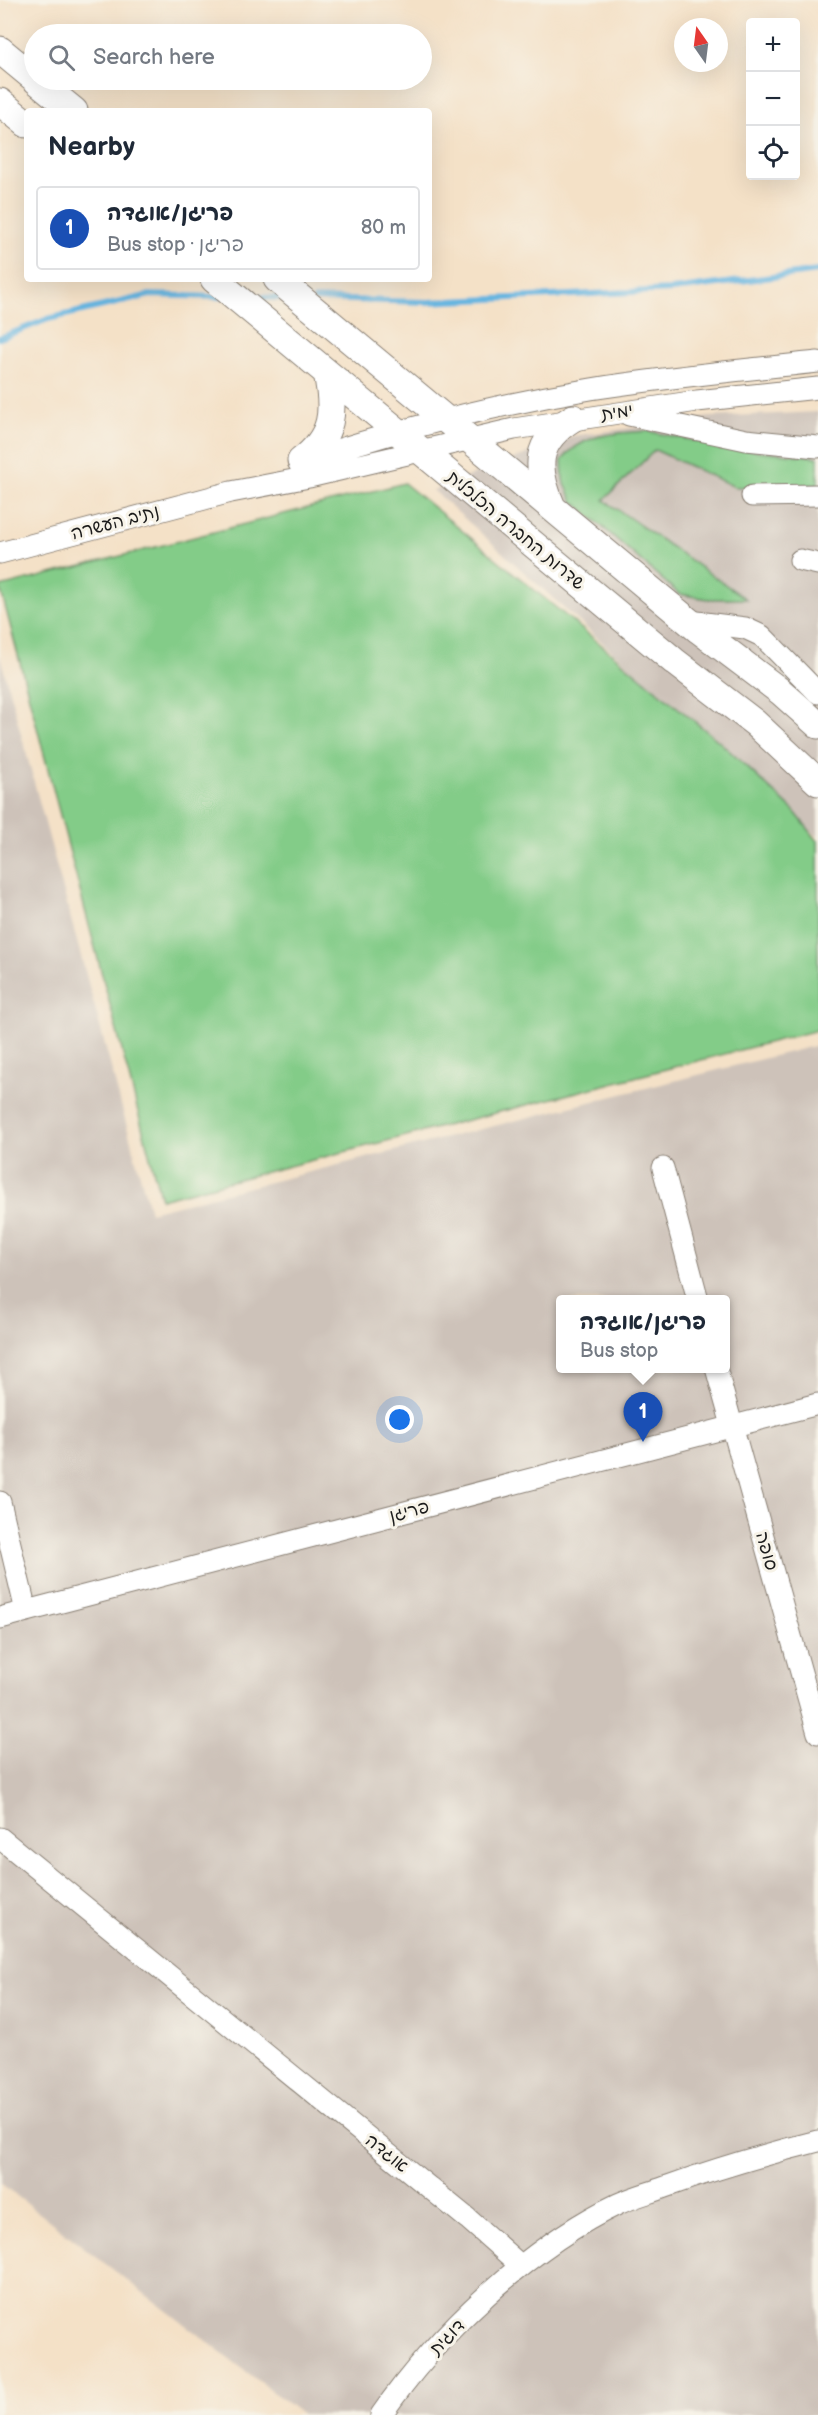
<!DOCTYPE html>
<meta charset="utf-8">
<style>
:root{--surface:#fff;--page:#f2f2f3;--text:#1f2937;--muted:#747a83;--line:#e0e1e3;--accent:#d1495b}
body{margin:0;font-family:"Balsamiq Sans","Playpen Sans Hebrew",sans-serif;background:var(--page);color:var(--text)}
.controls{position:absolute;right:18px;top:18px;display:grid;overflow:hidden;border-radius:6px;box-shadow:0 6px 24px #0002}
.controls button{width:54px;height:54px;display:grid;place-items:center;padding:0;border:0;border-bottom:2px solid var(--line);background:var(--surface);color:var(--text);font:30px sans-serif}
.compass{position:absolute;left:674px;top:18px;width:54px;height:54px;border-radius:50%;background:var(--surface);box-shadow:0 6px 24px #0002;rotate:346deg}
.you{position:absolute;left:400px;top:1420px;width:21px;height:21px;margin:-15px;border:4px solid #fff;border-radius:50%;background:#1a73e8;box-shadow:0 0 0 9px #1a73e833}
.badge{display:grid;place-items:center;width:39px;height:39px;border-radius:50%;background:var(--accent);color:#fff;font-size:20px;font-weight:700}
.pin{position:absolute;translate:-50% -50px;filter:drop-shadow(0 2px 3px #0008)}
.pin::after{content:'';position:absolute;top:32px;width:21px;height:18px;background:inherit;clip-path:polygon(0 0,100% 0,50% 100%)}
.popup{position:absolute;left:556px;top:1295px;width:174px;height:78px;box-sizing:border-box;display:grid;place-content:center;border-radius:6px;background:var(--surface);filter:drop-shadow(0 2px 4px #0005);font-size:20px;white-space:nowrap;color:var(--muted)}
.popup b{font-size:22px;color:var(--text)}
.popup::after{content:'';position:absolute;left:50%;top:100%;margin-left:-12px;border:12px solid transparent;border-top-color:var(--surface)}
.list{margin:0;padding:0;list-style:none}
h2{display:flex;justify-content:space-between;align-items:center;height:78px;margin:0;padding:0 24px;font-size:26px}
h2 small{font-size:20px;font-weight:400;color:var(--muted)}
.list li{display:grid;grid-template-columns:39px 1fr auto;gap:18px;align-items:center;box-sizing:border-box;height:84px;margin:0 12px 12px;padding:0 12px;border:2px solid var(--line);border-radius:6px}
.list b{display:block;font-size:22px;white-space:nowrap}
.list p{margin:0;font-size:20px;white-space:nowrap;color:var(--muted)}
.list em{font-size:20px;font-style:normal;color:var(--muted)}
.icon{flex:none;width:33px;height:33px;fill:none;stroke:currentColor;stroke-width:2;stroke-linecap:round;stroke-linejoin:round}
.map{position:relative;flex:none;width:818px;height:2415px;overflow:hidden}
.search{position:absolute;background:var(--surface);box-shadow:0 6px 24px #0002;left:24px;top:24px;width:408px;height:66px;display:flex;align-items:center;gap:15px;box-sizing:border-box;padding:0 21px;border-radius:33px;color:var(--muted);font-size:22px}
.panel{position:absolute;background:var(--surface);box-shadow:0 6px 24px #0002;left:24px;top:108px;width:408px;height:174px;border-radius:6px}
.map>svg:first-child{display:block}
</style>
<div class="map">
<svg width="818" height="2415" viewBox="0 0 818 2415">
<rect width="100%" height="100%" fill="#f7f3e8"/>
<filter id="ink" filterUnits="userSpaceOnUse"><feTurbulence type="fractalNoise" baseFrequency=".0167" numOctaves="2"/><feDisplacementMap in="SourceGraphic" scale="12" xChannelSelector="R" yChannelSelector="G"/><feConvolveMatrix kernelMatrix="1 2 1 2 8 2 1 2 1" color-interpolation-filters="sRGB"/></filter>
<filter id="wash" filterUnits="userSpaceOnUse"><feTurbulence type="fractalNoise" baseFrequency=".008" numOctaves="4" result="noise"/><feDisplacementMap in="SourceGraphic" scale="24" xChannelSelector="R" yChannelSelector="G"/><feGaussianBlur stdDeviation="1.35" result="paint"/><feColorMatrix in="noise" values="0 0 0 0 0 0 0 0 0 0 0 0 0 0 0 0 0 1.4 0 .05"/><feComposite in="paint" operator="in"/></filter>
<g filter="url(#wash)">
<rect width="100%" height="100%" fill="#f4e1c7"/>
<!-- industrial -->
<path fill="#cdc2b9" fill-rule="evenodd" d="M818,412V837L433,490L573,436L710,417Z
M0,656L150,1212L818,1045V2415H303L0,2183ZM560,1300H726V1368H560Z"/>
<!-- green -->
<path fill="#83cc88" stroke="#507452" stroke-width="1.5" d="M647,431L729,448L818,457V485L735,487L655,450L604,500L746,599H708L679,594L573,501L563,480L562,460C584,432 614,434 647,431Z
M404,483L721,743L794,811L818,841V1030L161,1199L0,587Z"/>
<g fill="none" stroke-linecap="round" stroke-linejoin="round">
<!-- stream -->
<path stroke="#66b5e0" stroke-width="6" d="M249,297L287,298
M315,299L428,302L672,290L818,271
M0,338L48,319L150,295L221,297"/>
</g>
</g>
<g filter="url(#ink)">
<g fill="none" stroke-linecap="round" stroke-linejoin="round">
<!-- minor casing -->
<g stroke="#887e72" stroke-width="23">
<path id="minor" d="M629,415L746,440L818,447
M303,461C397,430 493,405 591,389C666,377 742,370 818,362
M752,496L818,495
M0,553L231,492L309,477L514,429L697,401L818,388
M800,560L818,564
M689,621L745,628L762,636L818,693
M663,1168L698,1300
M716,1368L818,1733
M0,1502L26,1611
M0,1618L818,1404
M0,1838L468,2219L520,2265
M381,2415C437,2334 528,2247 618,2204C633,2197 649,2193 665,2187C715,2169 766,2154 818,2141"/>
</g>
<!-- major casing -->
<g stroke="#887e72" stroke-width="29">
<path id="major" d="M0,50L34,78
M36,80L74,111
M0,102L27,124
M214,279L674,661L755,723L818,782
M277,279L699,630L781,692L818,725
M301,461C334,436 335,411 327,373
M552,507C535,468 534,442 573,418"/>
</g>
<!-- minor -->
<use href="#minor" stroke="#fff" stroke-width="21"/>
<!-- major -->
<use href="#major" stroke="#fff" stroke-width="27"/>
</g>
</g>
<g text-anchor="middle" stroke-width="6" stroke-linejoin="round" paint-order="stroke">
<!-- street labels -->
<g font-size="18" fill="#1c1c1c" stroke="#f7f3e8">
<text transform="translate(617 412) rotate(-8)" y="6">ימית</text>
<text transform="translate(115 522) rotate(-15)" y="6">נתיב העשרה</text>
<text transform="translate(516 530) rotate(40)" y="6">שדרות החברה הכלכלית</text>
<text transform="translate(409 1511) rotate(-15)" y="6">פריגן</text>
<text transform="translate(767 1551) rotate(74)" y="6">סופה</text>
<text transform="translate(387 2153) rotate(39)" y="6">אוגדה</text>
<text transform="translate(447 2337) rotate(-46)" y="6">דוגית</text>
</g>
</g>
</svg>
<div class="controls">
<button>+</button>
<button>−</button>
<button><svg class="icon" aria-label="locate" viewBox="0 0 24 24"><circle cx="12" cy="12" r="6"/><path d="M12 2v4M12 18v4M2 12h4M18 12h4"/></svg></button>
</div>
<svg class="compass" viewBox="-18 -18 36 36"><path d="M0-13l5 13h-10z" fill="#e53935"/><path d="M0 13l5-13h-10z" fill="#747a83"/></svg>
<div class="you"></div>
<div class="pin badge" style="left:643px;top:1442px;background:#1a4fb4">1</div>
<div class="popup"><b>פריגן/אוגדה</b>Bus stop</div>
<div class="search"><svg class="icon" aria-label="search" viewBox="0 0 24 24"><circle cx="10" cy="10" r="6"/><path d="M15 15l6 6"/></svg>Search here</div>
<section class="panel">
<h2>Nearby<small></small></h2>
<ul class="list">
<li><span class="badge" style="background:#1a4fb4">1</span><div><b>פריגן/אוגדה</b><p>Bus stop · פריגן</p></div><em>80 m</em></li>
</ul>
</section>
</div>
